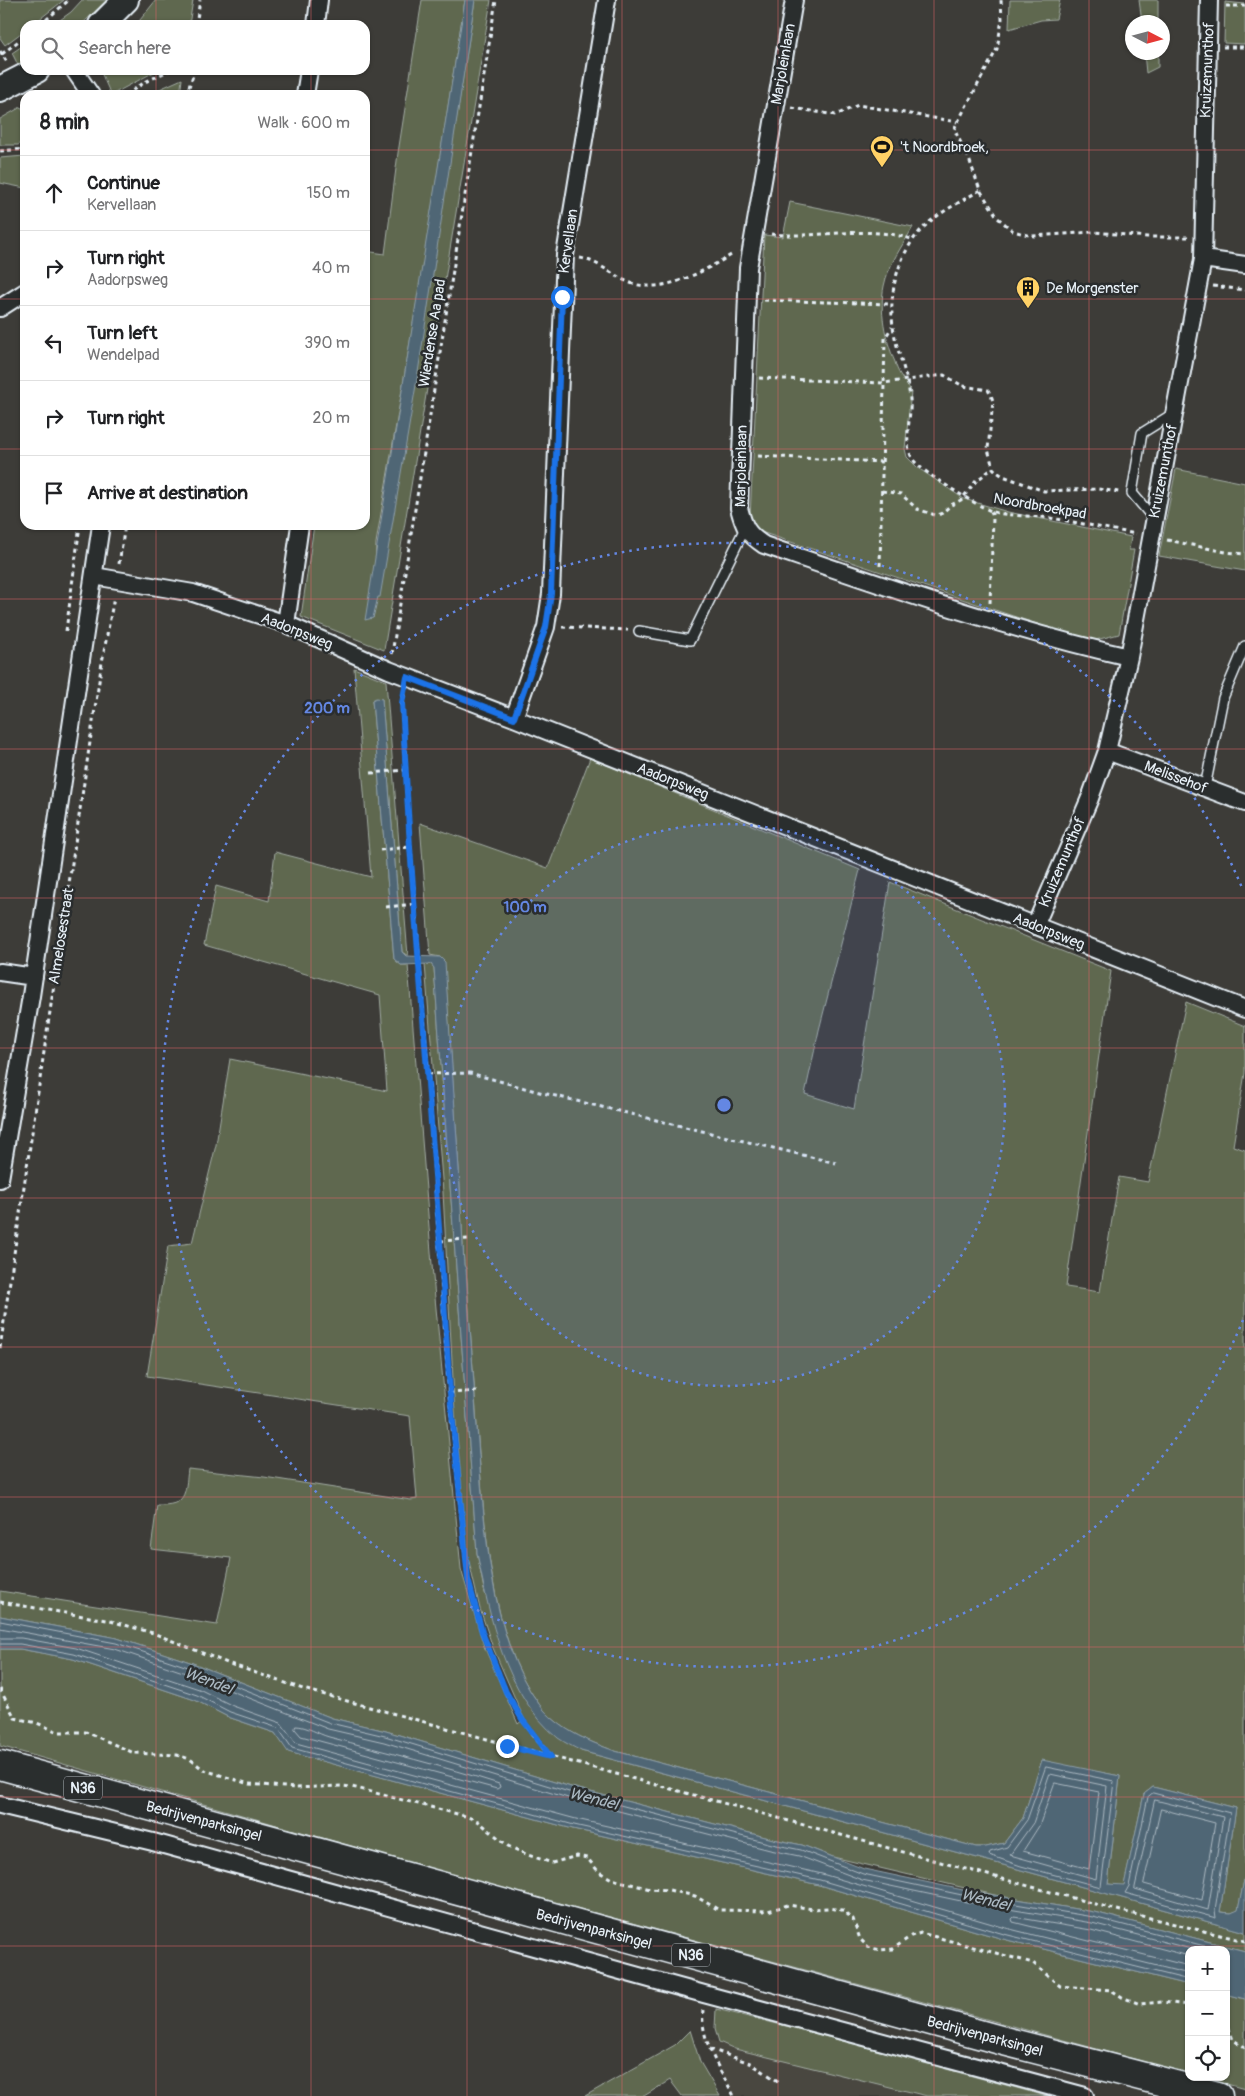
<!DOCTYPE html>
<meta charset="utf-8">
<style>
:root{--surface:#fff;--page:#f6f6f6;--text:#202124;--muted:#757577;--line:#e0e0e0}
body{margin:0;font-family:Pangolin,sans-serif;background:var(--page);color:var(--text)}
.controls{position:absolute;right:15px;bottom:15px;display:grid;overflow:hidden;border-radius:10px;box-shadow:0 1px 4px #0004}
.controls button{width:45px;height:45px;display:grid;place-items:center;padding:0;border:0;border-bottom:1px solid var(--line);background:var(--surface);color:var(--text);font:25px sans-serif}
.compass{position:absolute;left:1125px;top:15px;width:45px;height:45px;border-radius:50%;background:var(--surface);box-shadow:0 1px 4px #0004;rotate:96deg}
.stop{position:absolute;width:15px;height:15px;margin:-11px;border:4px solid #1a73e8;border-radius:50%;background:#fff}
.stop.end{background:#1a73e8;border-color:#fff;box-shadow:0 1px 5px #0008}
.list{margin:0;padding:0;list-style:none}
h2{display:flex;justify-content:space-between;align-items:center;height:65px;margin:0;padding:0 20px;font-size:21px}
h2 small{font-size:16px;font-weight:400;color:var(--muted)}
.list li{display:grid;grid-template-columns:32px 1fr auto;gap:15px;align-items:center;box-sizing:border-box;height:75px;padding:0 20px;border-top:1px solid var(--line)}
.list b{display:block;font-size:19px;white-space:nowrap}
.list p{margin:0;font-size:16px;white-space:nowrap;color:var(--muted)}
.list em{font-size:16px;font-style:normal;color:var(--muted)}
.icon{flex:none;width:28px;height:28px;fill:none;stroke:currentColor;stroke-width:2;stroke-linecap:round;stroke-linejoin:round}
.map{position:relative;flex:none;width:1245px;height:2096px;overflow:hidden}
.search{position:absolute;background:var(--surface);box-shadow:0 1px 4px #0004;left:20px;top:20px;width:350px;height:55px;display:flex;align-items:center;gap:12px;box-sizing:border-box;padding:0 18px;border-radius:15px;color:var(--muted);font-size:19px}
.panel{position:absolute;background:var(--surface);box-shadow:0 1px 4px #0004;left:20px;top:90px;width:350px;height:440px;border-radius:15px}
.map>svg:first-child{display:block}
</style>
<div class="map">
<svg width="1245" height="2096" viewBox="0 0 1245 2096">
<rect width="100%" height="100%" fill="#3d3c38"/>
<filter id="ink" filterUnits="userSpaceOnUse"><feTurbulence type="fractalNoise" baseFrequency=".02" numOctaves="2"/><feDisplacementMap in="SourceGraphic" scale="10" xChannelSelector="R" yChannelSelector="G"/><feConvolveMatrix kernelMatrix="1 2 1 2 8 2 1 2 1" color-interpolation-filters="sRGB"/></filter>
<g filter="url(#ink)">
<!-- built -->
<path fill="#4a463f" d="M701,2036L735,2049L927,2096H735Z"/>
<!-- green -->
<path fill="#5e684f" stroke="#a3aca4" d="M0,0H64L32,25H25V30L5,45L0,38Z
M82,0H107L81,25H53L71,12Z
M156,0H193L189,25H136Z
M422,0H465L420,283L376,543L373,618L433,268L475,0H491L384,650L301,617L314,525H365V251L385,254L398,153Z
M1010,0H1060L1056,19L1041,20L1009,29Z
M1139,0H1158V22H1142Z
M1225,2L1245,4V44L1224,43Z
M25,44V61L18,65L12,53Z
M1144,53H1158V67L1146,73Z
M100,70H154L156,71L111,95Z
M182,79L180,95H146Z
M21,107L25,113V141L18,145H0V119Z
M25,156V188L0,183V158Z
M790,202L913,227C903,245 888,265 884,286C879,310 885,339 895,362C896,366 898,372 901,376C904,382 909,385 911,392L905,449L907,457L918,468L964,499L1008,512L1131,537L1129,550H1134L1119,634L1092,641L1067,634L758,531L751,524L750,517L764,235L783,237Z
M1176,469L1245,483V571L1159,556Z
M354,668L386,681L408,956L402,952L382,699L372,700L394,959L401,965H408L433,1277L461,1569L484,1646L518,1724L524,1719L493,1648L480,1609L467,1553L454,1399L443,1192L425,964H431L434,968L477,1553L484,1590L514,1681L581,1751L985,1860L1245,1932V1951L1094,1912L999,1896L833,1857L802,1845L773,1839L571,1787L386,1731L332,1718L190,1662L117,1638L0,1616V1591L217,1625L231,1558L151,1549L157,1505C187,1506 185,1494 188,1469L264,1477L411,1500L417,1499L410,1416L147,1376L168,1246L192,1243L216,1145L230,1059L387,1091L380,995L204,945L216,886L269,901L275,852L371,877Z
M590,758L860,870L819,1030L805,1094L854,1109L890,882L1111,971L1066,1287L1100,1292L1119,1177L1148,1182L1186,1002L1245,1026V1073L1233,1146L1245,1150V1875L1238,1911L1231,1913L1220,1912L1236,1808L1153,1787L1144,1794L1124,1886L1108,1884L1120,1776L1042,1761L1023,1818L1004,1843L986,1847H976L615,1751C587,1741 558,1729 539,1704C490,1639 484,1519 478,1439C474,1382 470,1326 466,1269L464,1265L459,1169L446,984L440,957L430,955L420,823L548,868Z
M0,1649H20L73,1659L195,1700L228,1717L275,1733L289,1752L573,1829L819,1885L1003,1939L1189,1985V2074L403,1861L0,1746Z
M1226,1994L1245,1999V2089L1201,2077H1226Z
M716,2009L798,2029L1046,2096H927L735,2049L719,2042L715,2028Z
M690,2030L700,2062L720,2096H682L670,2080L644,2096H585L675,2045Z"/>
<!-- water -->
<path fill="#506674" stroke="#8d9ea9" d="M465,0H475L417,379L380,597H378L373,618L365,620Z
M376,698L382,699L402,952L406,956L440,957L445,962L459,1169L464,1265L466,1269C470,1327 474,1385 478,1442C484,1522 490,1639 539,1704C558,1729 587,1741 615,1751L976,1847H986L1004,1843L1023,1818L1042,1760L1120,1776L1108,1884L1124,1885L1144,1794L1153,1787L1236,1808L1220,1912L1231,1913L1238,1910L1245,1875V1932L985,1860L581,1751C574,1747 565,1743 558,1738C504,1693 490,1618 477,1553L434,968L431,964L401,965L394,959L372,700Z
M0,1616L117,1638L190,1662L332,1718L386,1731L571,1787L773,1839L802,1845L864,1869L963,1890L1094,1912L1245,1951V1999L1226,1994V1950H1189V1985L1003,1939L819,1885L573,1829L288,1752L275,1733L228,1717L195,1700L73,1659L20,1649H0Z"/>
<g fill="none" stroke-linecap="round" stroke-linejoin="round">
<!-- shore -->
<path stroke="#abb9c3" stroke-width="1" d="M0,1621L116,1643L188,1667L330,1723L385,1736L569,1792L772,1844L801,1850L863,1874L962,1895L1093,1917L1220,1950
M0,1628L115,1649L186,1673L328,1729L384,1742L568,1798L770,1850L799,1856L862,1880L961,1901L1092,1923L1195,1950
M0,1638H21L76,1648L199,1689L233,1706L281,1723L296,1743L576,1819L822,1874L1006,1928L1189,1974
M0,1644H20L74,1654L197,1695L230,1712L278,1728L292,1748L574,1825L820,1880L1004,1934L1189,1980
M296,1726C307,1726 318,1734 329,1737C386,1752 443,1766 499,1784L500,1787L497,1789L301,1736L295,1729Z
M1046,1767L1114,1781L1101,1887L1021,1866L989,1855L990,1852L1007,1847L1027,1820Z
M1050,1774L1107,1786L1096,1879L1010,1855L1033,1823Z
M1055,1783L1099,1792L1089,1869L1023,1851L1039,1826Z
M1153,1793L1230,1813L1215,1910L1216,1918L1125,1893L1129,1886L1148,1797Z
M1155,1800L1223,1817L1208,1910L1135,1889Z
M1161,1809L1215,1823L1202,1900L1144,1884Z
M1189,1956L1091,1930L1014,1917L1012,1919L1013,1922L1189,1966"/>
<!-- lane casing -->
<g stroke="#e8f1f8" stroke-width="12">
<path id="lane" d="M1154,519L1132,493L1142,433L1174,413
M639,631L690,640L745,528
M1205,787L1223,698L1245,646"/>
</g>
<!-- street casing -->
<g stroke="#e8f1f8" stroke-width="20">
<path id="street" d="M794,0L748,268L739,508C744,527 747,534 764,545C884,586 1005,629 1129,657
M316,25L319,0
M74,70L91,95
M305,95L309,70
M1203,259L1245,265
M0,308L25,292
M94,576L193,593L286,624L389,670L514,718L1245,1009
M286,624L300,525
M514,718L546,627L551,594L565,255L607,0
M1107,751L1245,803
M1035,926L1090,798L1107,751L1129,657L1203,259L1209,0
M0,972L34,977
M0,1179L31,996L101,525
M0,1805L153,1842L704,1994L1085,2096"/>
</g>
<!-- secondary casing -->
<g stroke="#e8f1f8" stroke-width="28">
<path id="secondary" d="M101,25L126,0
M0,89L37,70"/>
</g>
<!-- highway casing -->
<g stroke="#e8f1f8" stroke-width="31">
<path id="highway" d="M0,1765L1004,2041L1218,2096"/>
</g>
<!-- path -->
<path stroke="#e8f1f8" stroke-width="3" stroke-dasharray="4 4" stroke-linecap="butt" d="M1001,0L1002,19L997,49L954,129L969,159L980,190L998,218L1013,231L1032,236L1094,232L1147,237H1188
M1226,6H1245
M40,25L69,0
M196,25L200,0
M1223,47H1245
M0,51L8,64
M2,54L25,36
M126,95L145,82L170,70
M186,95L195,70
M792,108L836,115L858,105L957,122
M0,151L25,149
M980,190C961,202 939,212 923,228C899,252 888,292 893,326C896,351 908,374 910,399C912,418 901,446 915,462C924,473 976,505 991,511C1003,516 1035,516 1051,518C1079,523 1108,529 1136,534
M771,234C818,239 869,224 914,240
M580,258C598,261 612,275 628,282C663,296 703,271 733,254
M1213,286L1245,290
M764,300L891,304
M759,378L884,383L944,375L963,386L988,390L991,395L993,401L988,449L993,468L997,472L1003,476L1044,491L1098,489L1119,492
M758,456L882,462
M882,491L901,494L917,509L935,515L941,514L951,505L961,500L976,481L993,468
M1167,540L1226,552L1245,554
M119,564L125,525
M880,566L885,338L892,327
M990,603L993,518L991,511
M562,627L628,630
M66,631L80,525
M392,654L496,0
M404,694L402,703L410,847L428,1074L449,1393L468,1579L482,1632L506,1692L522,1719L550,1757
M371,773L405,770
M380,850L410,847
M386,907L415,904
M428,1074L470,1073L543,1093L836,1163
M440,1241L468,1239
M0,1348L101,668L114,597
M449,1393L478,1391
M0,1602L107,1620L153,1633L227,1663L303,1689L1117,1910L1245,1941
M0,1689L15,1718L37,1723L58,1732H86L134,1753L177,1755L190,1759L204,1770L249,1784L296,1788L341,1786L352,1787L465,1816L478,1821L508,1846L528,1855L552,1863L577,1856L587,1858L599,1872L612,1879L650,1889L669,1890L695,1896L719,1910L768,1911L788,1905L813,1909L828,1908L842,1910L853,1919L860,1939L868,1947L880,1950L893,1949L911,1936L921,1933L1033,1963L1060,1986L1111,1990L1122,1997L1140,2004L1162,2002L1189,2005
M703,2010C700,2041 720,2069 734,2096
M1226,2020L1233,2040L1245,2047
M710,2049L750,2063L781,2083"/>
<!-- lane -->
<use href="#lane" stroke="#2a2d2e" stroke-width="9"/>
<!-- street -->
<use href="#street" stroke="#2a2d2e" stroke-width="16"/>
<!-- secondary -->
<use href="#secondary" stroke="#2a2d2e" stroke-width="24"/>
<!-- highway -->
<use href="#highway" stroke="#2a2d2e" stroke-width="28"/>
</g>
</g>
<g fill="none" stroke-linecap="round" stroke-linejoin="round" filter="url(#ink)">
<!-- route -->
<path stroke="#1a73e8" stroke-width="6" d="M507,1746L551,1757L522,1719L506,1692L482,1632L468,1579L450,1393L440,1241L410,847L402,703L407,677L514,718L546,627L551,594L562,297"/>
</g>
<!-- grid -->
<path fill="none" stroke="#db6466" stroke-width="1" stroke-opacity="0.55" d="M156,0V25M311,0V25M467,0V2096M622,0V2096M778,0V2096M934,0V2096M1089,0V2096M156,70V95M311,70V95M0,150H25M365,150H1245M0,299H25M365,299H1245M0,449H25M365,449H1245M156,525V2096M311,525V2096M0,599H1245M0,749H1245M0,898H1245M0,1048H1245M0,1198H1245M0,1347H1245M0,1497H1245M0,1647H1245M0,1797H1245M0,1946H1245"/>
<!-- distance rings -->
<circle cx="724" cy="1105" r="281" fill="#6487e3" fill-opacity=".12"/>
<g fill="none" stroke="#6487e3" stroke-width="2.5" stroke-dasharray="2.5 5">
<circle cx="724" cy="1105" r="281"/>
<path d="M1243 1320A562 562 0 1 1 1243 890"/>
</g>
<!-- icons -->
<defs>
<g id="stadium-pin" transform="scale(1.25)"><path d="M0 17L-7.5 6A9.5 9.5 0 1 1 7.5 6Z" fill="#ffd166" stroke="#2a2d2e"/><path d="M0-5a6.5 5 0 1 0 0 10a6.5 5 0 1 0 0-10ZM-3.5-1.8h7v3.6h-7Z" fill="#111"/></g>
<g id="building-pin" transform="scale(1.25)"><path d="M0 17L-7.5 6A9.5 9.5 0 1 1 7.5 6Z" fill="#ffd166" stroke="#2a2d2e"/><path d="M-4-6H4V6H1V3H-1V6H-4ZM-2.5-4.3h1.7v1.8h-1.7ZM.8-4.3h1.7v1.8H.8ZM-2.5-1h1.7V.8h-1.7ZM.8-1h1.7V.8H.8Z" fill="#111"/></g>
</defs>
<g fill-rule="evenodd">
<use href="#stadium-pin" x="882" y="147"/>
<use href="#building-pin" x="1028" y="288"/>
</g>
<g text-anchor="middle" stroke-width="5" stroke-linejoin="round" paint-order="stroke">
<!-- shield labels -->
<g fill="#2a2d2e" stroke="#afb6bb" stroke-width="1">
<rect x="64" y="1776.5" width="38" height="23" rx="4"/>
<rect x="672" y="1943.5" width="38" height="23" rx="4"/>
</g>
<g font-size="14" font-weight="bold" fill="#e8f1f8">
<text x="83" y="1793">N36</text>
<text x="691" y="1960">N36</text>
</g>
<!-- street labels -->
<g font-size="15" fill="#e8f1f8" stroke="#2a2d2e">
<text transform="translate(783 64) rotate(-80)" y="5">Marjoleinlaan</text>
<text transform="translate(1207 70) rotate(-88)" y="5">Kruizemunthof</text>
<text transform="translate(568 241) rotate(-82)" y="5">Kervellaan</text>
<text transform="translate(432 333) rotate(-81)" y="5">Wierdense Aa pad</text>
<text transform="translate(741 466) rotate(-89)" y="5">Marjoleinlaan</text>
<text transform="translate(1163 471) rotate(-79)" y="5">Kruizemunthof</text>
<text transform="translate(1040 506) rotate(10)" y="5">Noordbroekpad</text>
<text transform="translate(297 631) rotate(22)" y="5">Aadorpsweg</text>
<text transform="translate(1176 777) rotate(21)" y="5">Melissehof</text>
<text transform="translate(673 781) rotate(22)" y="5">Aadorpsweg</text>
<text transform="translate(1062 862) rotate(-67)" y="5">Kruizemunthof</text>
<text transform="translate(1049 931) rotate(22)" y="5">Aadorpsweg</text>
<text transform="translate(61 936) rotate(-81)" y="5">Almelosestraat</text>
<text transform="translate(204 1821) rotate(15)" y="5">Bedrijvenparksingel</text>
<text transform="translate(594 1929) rotate(15)" y="5">Bedrijvenparksingel</text>
<text transform="translate(985 2036) rotate(15)" y="5">Bedrijvenparksingel</text>
</g>
<!-- poi labels -->
<g font-size="15" fill="#e8f1f8" stroke="#2a2d2e" text-anchor="start">
<text x="900" y="152">'t Noordbroek,</text>
<text x="1046" y="293">De Morgenster</text>
</g>
<!-- water labels -->
<g font-size="16" font-style="italic" fill="#abb9c3" stroke="#2a2d2e">
<text transform="translate(209 1680) rotate(21)" y="6">Wendel</text>
<text transform="translate(594 1798) rotate(14)" y="6">Wendel</text>
<text transform="translate(986 1899) rotate(14)" y="6">Wendel</text>
</g>
</g>
<circle cx="724" cy="1105" r="8" fill="#6487e3" stroke="#2a2d2e" stroke-width="2.5"/>
<g font-size="15" text-anchor="middle" font-weight="bold" fill="#6487e3" stroke="#2a2d2e" stroke-width="5" stroke-linejoin="round" paint-order="stroke">
<text x="327" y="713">200 m</text>
<text x="525" y="912">100 m</text>
</g>
</svg>
<div class="controls">
<button>+</button>
<button>−</button>
<button><svg class="icon" aria-label="locate" viewBox="0 0 24 24"><circle cx="12" cy="12" r="6"/><path d="M12 2v4M12 18v4M2 12h4M18 12h4"/></svg></button>
</div>
<svg class="compass" viewBox="-18 -18 36 36"><path d="M0-13l5 13h-10z" fill="#e53935"/><path d="M0 13l5-13h-10z" fill="#757577"/></svg>
<div class="stop" style="left:562px;top:297px"></div>
<div class="stop end" style="left:507px;top:1746px"></div>
<div class="search"><svg class="icon" aria-label="search" viewBox="0 0 24 24"><circle cx="10" cy="10" r="6"/><path d="M15 15l6 6"/></svg>Search here</div>
<section class="panel">
<h2>8 min<small>Walk · 600 m</small></h2>
<ul class="list">
<li><svg class="icon" aria-label="ahead" viewBox="0 0 24 24"><path d="M12 20V5M6 11l6-6 6 6"/></svg><div><b>Continue</b><p>Kervellaan</p></div><em>150 m</em></li>
<li><svg class="icon" aria-label="right" viewBox="0 0 24 24"><path d="M7 20v-9h11M14 6l5 5-5 5"/></svg><div><b>Turn right</b><p>Aadorpsweg</p></div><em>40 m</em></li>
<li><svg class="icon" aria-label="left" viewBox="0 0 24 24"><path d="M17 20v-9H6M10 6l-5 5 5 5"/></svg><div><b>Turn left</b><p>Wendelpad</p></div><em>390 m</em></li>
<li><svg class="icon" aria-label="right" viewBox="0 0 24 24"><path d="M7 20v-9h11M14 6l5 5-5 5"/></svg><div><b>Turn right</b></div><em>20 m</em></li>
<li><svg class="icon" aria-label="arrive" viewBox="0 0 24 24"><path d="M6 21V4h12l-3 4 3 4H6"/></svg><div><b>Arrive at destination</b></div></li>
</ul>
</section>
</div>
